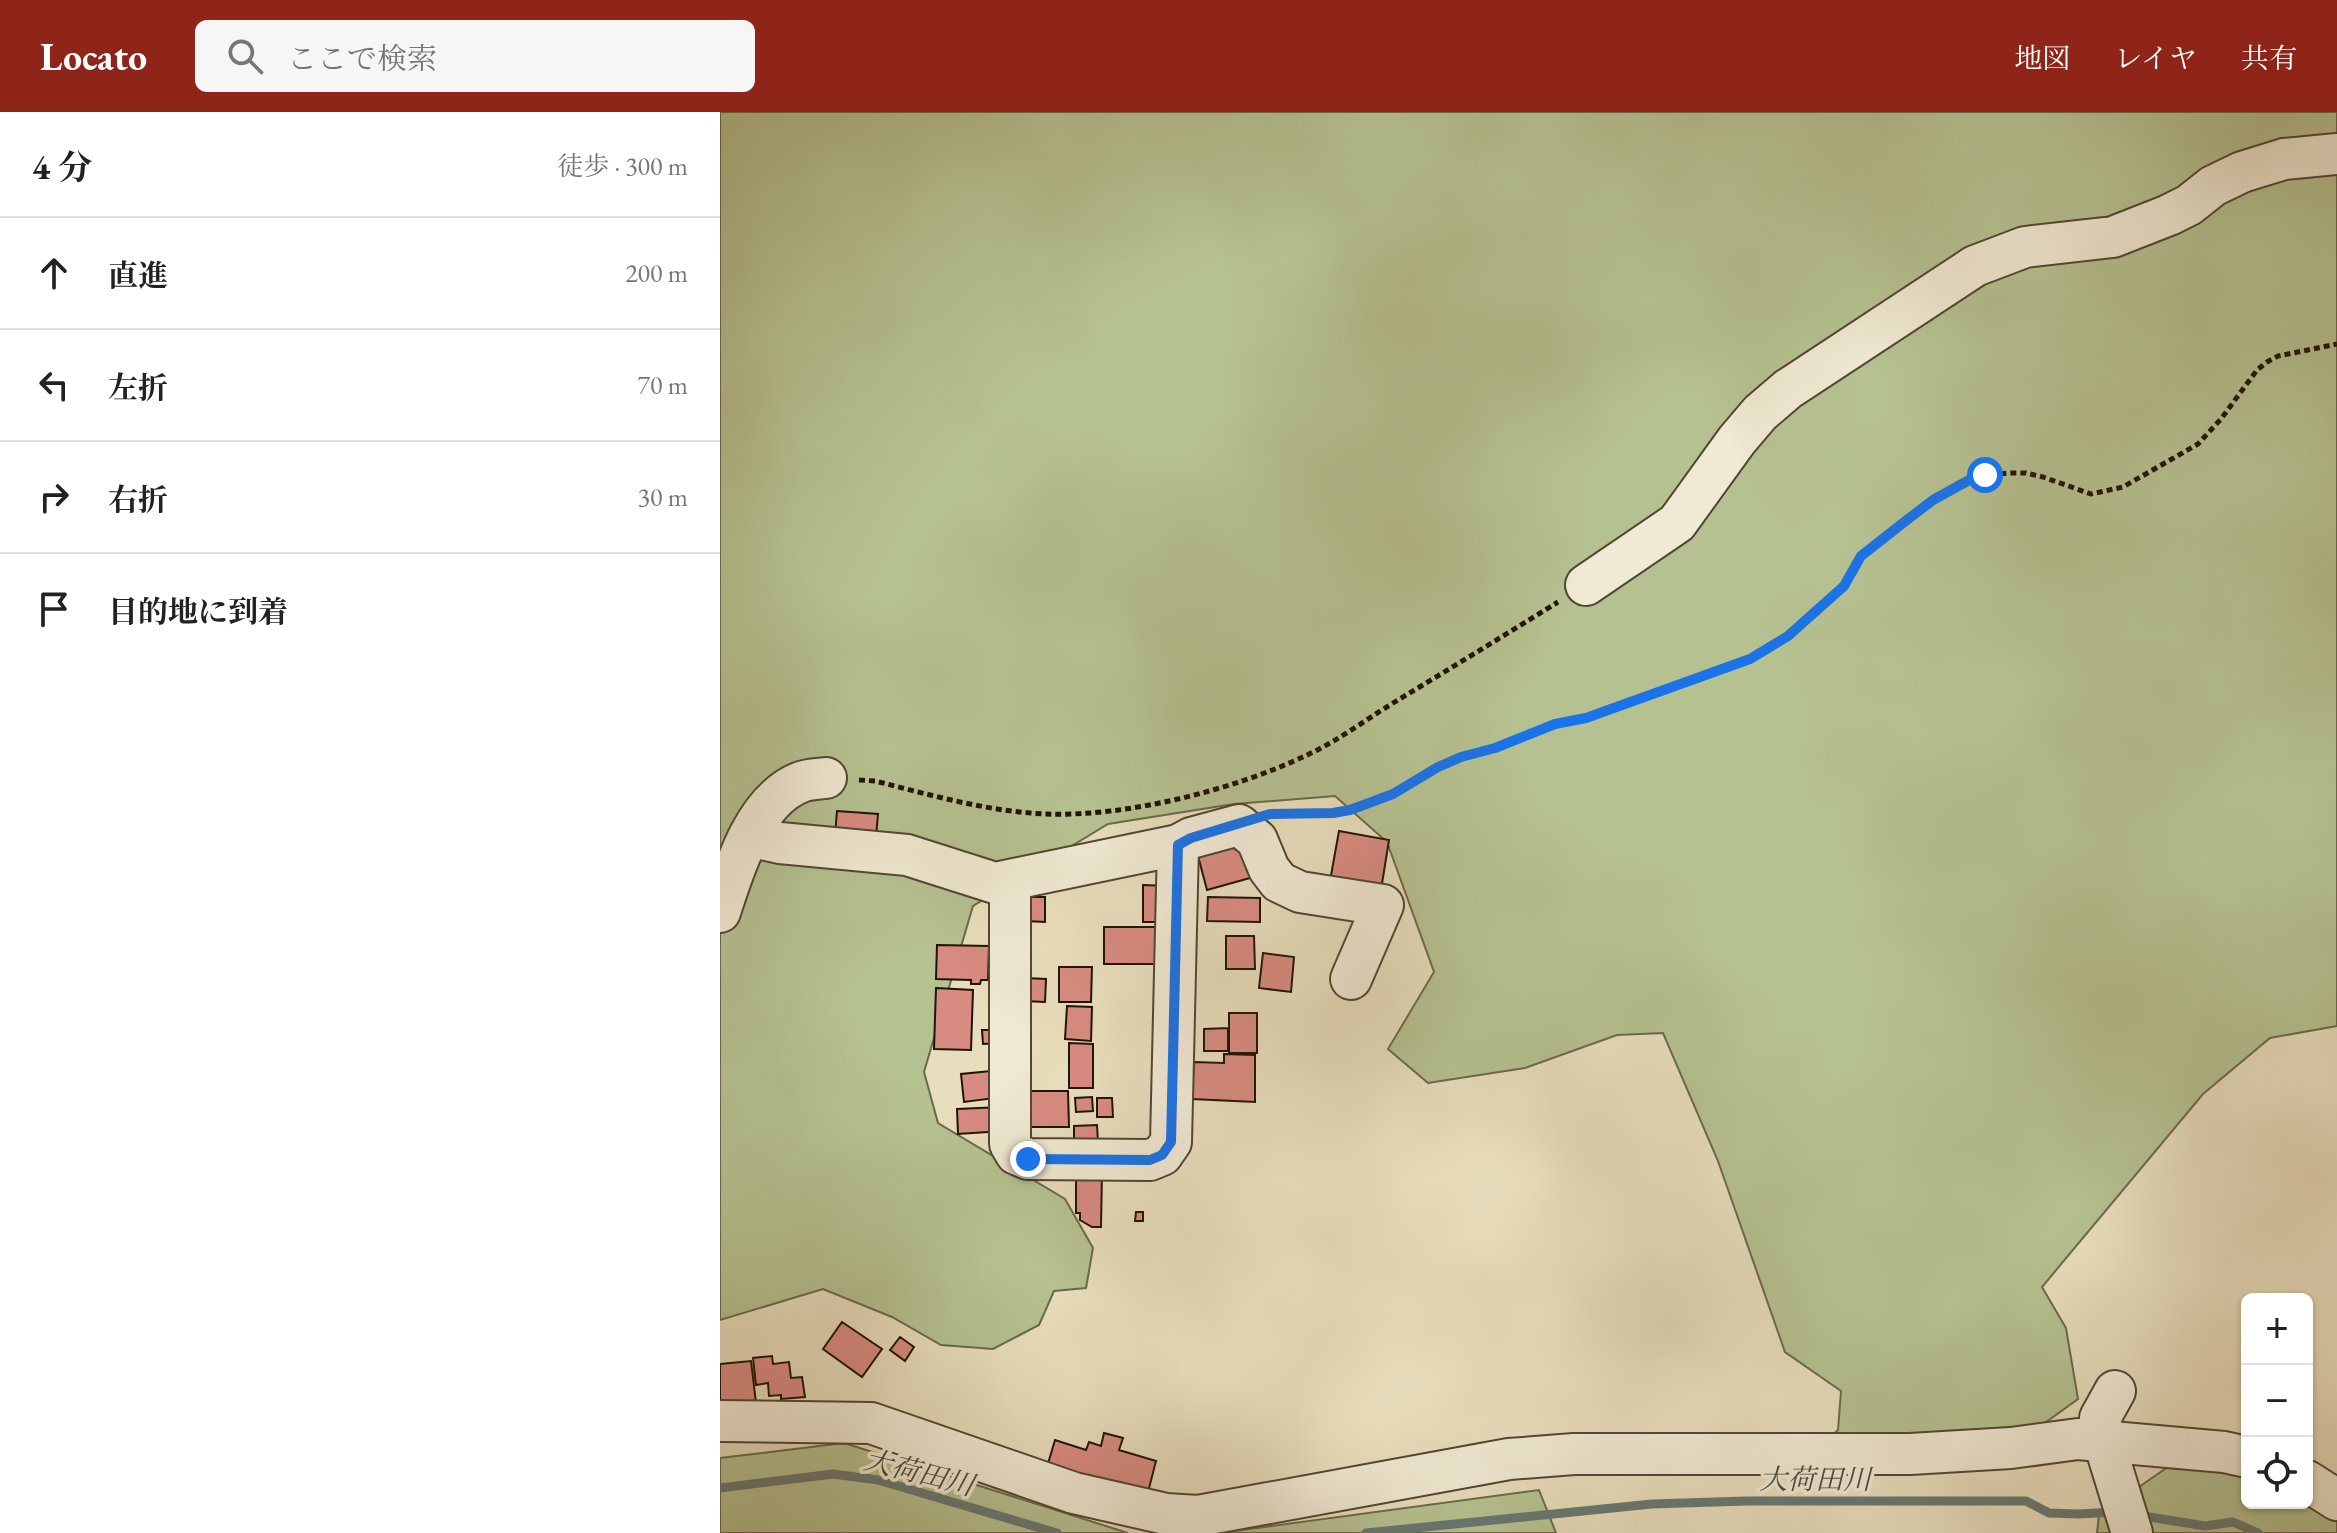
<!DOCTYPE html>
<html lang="ja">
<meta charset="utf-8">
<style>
:root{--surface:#fff;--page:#f6f6f6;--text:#222;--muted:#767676;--line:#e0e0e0;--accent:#8f2418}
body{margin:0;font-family:"EB Garamond","Noto Serif JP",serif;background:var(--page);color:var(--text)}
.controls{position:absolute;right:24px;bottom:24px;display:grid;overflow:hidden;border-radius:12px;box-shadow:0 2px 6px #0004}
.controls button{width:72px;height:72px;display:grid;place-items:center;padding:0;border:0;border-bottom:2px solid var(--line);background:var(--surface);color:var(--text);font:40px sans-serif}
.stop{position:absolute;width:24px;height:24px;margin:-18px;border:6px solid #1a73e8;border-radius:50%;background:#fff}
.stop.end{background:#1a73e8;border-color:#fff;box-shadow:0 2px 8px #0008}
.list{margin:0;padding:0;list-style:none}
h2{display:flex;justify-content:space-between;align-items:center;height:104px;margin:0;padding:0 32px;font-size:34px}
h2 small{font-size:26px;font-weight:400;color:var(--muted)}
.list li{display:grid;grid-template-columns:52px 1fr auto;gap:24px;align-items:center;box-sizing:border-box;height:112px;padding:0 32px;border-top:2px solid var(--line)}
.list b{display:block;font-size:30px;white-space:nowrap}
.list em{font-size:26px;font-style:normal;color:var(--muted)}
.icon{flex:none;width:44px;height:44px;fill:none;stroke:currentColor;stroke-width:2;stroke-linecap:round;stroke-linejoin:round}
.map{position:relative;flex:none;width:1617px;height:1421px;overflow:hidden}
header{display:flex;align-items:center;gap:48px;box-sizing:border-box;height:112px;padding:0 40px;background:var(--accent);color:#fff}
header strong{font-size:38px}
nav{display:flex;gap:44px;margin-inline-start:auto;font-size:28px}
.search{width:560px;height:72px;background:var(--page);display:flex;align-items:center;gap:20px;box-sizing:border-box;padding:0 28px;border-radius:12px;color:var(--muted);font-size:30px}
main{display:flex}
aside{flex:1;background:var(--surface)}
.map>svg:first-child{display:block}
</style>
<header>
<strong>Locato</strong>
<div class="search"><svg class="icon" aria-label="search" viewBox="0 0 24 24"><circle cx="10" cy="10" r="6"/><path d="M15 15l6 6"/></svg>ここで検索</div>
<nav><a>地図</a><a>レイヤ</a><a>共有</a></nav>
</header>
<main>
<aside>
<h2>4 分<small>徒歩 · 300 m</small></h2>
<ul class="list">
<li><svg class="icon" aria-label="ahead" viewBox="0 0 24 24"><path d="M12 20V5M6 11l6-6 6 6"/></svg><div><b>直進</b></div><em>200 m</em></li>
<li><svg class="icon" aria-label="left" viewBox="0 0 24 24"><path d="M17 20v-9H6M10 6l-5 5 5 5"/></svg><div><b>左折</b></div><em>70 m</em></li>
<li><svg class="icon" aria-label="right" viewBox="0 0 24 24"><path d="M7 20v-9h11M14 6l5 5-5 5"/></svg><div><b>右折</b></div><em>30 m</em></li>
<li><svg class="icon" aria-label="arrive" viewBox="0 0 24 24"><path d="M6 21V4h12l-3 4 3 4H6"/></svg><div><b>目的地に到着</b></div></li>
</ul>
</aside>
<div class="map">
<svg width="1617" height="1421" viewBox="0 0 1617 1421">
<rect width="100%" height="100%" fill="#e8ddbc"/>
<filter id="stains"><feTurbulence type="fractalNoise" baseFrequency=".0025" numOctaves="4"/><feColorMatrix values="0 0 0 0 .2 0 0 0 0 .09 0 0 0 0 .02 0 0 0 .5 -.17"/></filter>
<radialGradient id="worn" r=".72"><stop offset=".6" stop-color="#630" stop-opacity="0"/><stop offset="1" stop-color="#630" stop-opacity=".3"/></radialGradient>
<!-- green -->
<path fill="#b6c191" stroke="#6b6a4b" stroke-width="2" d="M0,0H1617V914L1550,926L1483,982L1322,1175L1346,1216L1358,1287L1278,1345L1073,1359L1118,1318L1121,1279L1065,1240L998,1049L943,921L897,923L805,956L708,971L668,937L714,860L667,730L615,684L514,692L388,712L253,794L204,960L218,1011L345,1087L373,1136L366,1176L334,1179L319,1213L273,1237L221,1233L172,1205L103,1177L0,1208Z
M124,1331L408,1421H0V1346Z
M1462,1345L1527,1358V1391H1587L1617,1396V1421H1377L1379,1403Z
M819,1378L836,1421H499Z"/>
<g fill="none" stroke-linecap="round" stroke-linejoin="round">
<!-- stream -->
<path stroke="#697872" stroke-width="9" d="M0,1376L113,1362L158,1368L337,1421
M1417,1403L1485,1414L1513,1410L1538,1421
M646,1421L932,1392L1026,1389H1306L1329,1401L1359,1402L1395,1400"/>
</g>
<!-- building -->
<path fill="#d88b81" stroke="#201405" stroke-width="2" d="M117,699L158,702L156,726L115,723Z
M619,719L669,728L661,778L610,769Z
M519,733L527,759L534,756L537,764L487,778L478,744Z
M423,773L448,774V810H423Z
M307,785H325V810L306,809Z
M488,785L540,786V810L487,809Z
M384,815H447L448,852H384Z
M506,824H534L535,857H506Z
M217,833L269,834L268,868H261L260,872H251V868L216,867Z
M543,841L574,845L571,880L539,876Z
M339,855H372L371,890H339Z
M305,866L326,867L325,890L304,889Z
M216,876L253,878L251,938L214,937Z
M347,894L372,895L371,929L345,927Z
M509,901H537V941H509Z
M508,916V939H484V917Z
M262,918H281V931L263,932Z
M349,931L373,932V976H349Z
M504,942L535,943V990L472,987L474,950L504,951Z
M281,958L283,985L244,990L241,962Z
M303,979H348L349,1015H304Z
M372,985L373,999L356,1000L355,986Z
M377,986H392L393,1005H377Z
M282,995L283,1019L238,1022L237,997Z
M377,1013L378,1030L354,1031V1014Z
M356,1058L382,1059L381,1115H372L360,1108V1101H356Z
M416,1100H423V1109H415Z
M122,1210L162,1237L142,1265L103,1237Z
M180,1225L194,1235L185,1249L170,1238Z
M52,1244L53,1252L69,1250L71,1266L82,1265L85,1285L61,1287V1283L49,1284L48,1271L36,1273L33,1246Z
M31,1249L36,1291L0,1294V1252Z
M384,1321L403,1326L399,1338L436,1349L427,1384L327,1355L335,1328L366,1338L369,1330L381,1334Z"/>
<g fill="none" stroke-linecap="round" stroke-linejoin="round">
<!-- minor casing -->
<g stroke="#524633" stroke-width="44">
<path id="minor" d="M866,473L957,411L1017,328L1040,301L1068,277L1255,154L1305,135L1393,125L1449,103L1469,93L1493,74L1522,60L1564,47L1617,42
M29,724L60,731L187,743L275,771L458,733L471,726L519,713L537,728L549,757L559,770L580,780L663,793L631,867
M290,769V1032L296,1042L308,1047L430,1048L442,1043L451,1030L458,733
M0,800C14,757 34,688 81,670C89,667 98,667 106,666
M1395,1279L1380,1306L1384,1330L1412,1421
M0,1309L151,1311L354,1381L446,1402L478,1404L789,1347L854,1342H1190L1291,1336L1358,1327L1504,1340L1527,1345
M1587,1369L1617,1388"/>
</g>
<!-- path -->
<path stroke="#201405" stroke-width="5" stroke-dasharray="6 4" stroke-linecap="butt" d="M139,668L155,669C211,683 269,700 327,702C406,705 513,678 585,644C616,630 644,609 673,591C728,558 783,524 838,490
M558,702L613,701L630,698L673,682L718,655L741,645L775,636L835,612L866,606L938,579L974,569L1030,547L1068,524L1124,474L1141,444L1152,435L1213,388L1239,373L1265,363L1288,361H1306L1323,365L1371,382L1403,375L1478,332L1501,307L1537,258L1547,250L1558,244L1617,232"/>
<!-- minor -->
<use href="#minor" stroke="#f0e9d3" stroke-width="40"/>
</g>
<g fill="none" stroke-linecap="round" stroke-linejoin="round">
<!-- route -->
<path stroke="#1a73e8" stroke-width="10" d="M308,1047L430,1048L442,1043L451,1030L458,733L471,726L550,702L613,701L630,698L673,682L718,655L741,645L775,636L835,612L866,606L1030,547L1068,524L1124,474L1141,444L1183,411L1213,388L1251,367L1265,363"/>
</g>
<g text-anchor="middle" stroke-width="7" stroke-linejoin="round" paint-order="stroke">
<!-- water labels -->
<g font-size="28" font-style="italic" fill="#4b4e44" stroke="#f0e9d3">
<text transform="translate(199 1360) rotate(14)" y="10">大荷田川</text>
<text x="1095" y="1377">大荷田川</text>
</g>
</g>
<rect width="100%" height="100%" filter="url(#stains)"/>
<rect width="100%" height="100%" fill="url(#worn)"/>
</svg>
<div class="controls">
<button>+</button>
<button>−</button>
<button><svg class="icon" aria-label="locate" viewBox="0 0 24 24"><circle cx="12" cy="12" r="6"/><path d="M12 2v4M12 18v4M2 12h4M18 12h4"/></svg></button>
</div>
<div class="stop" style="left:1265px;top:363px"></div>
<div class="stop end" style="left:308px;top:1047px"></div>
</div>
</main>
